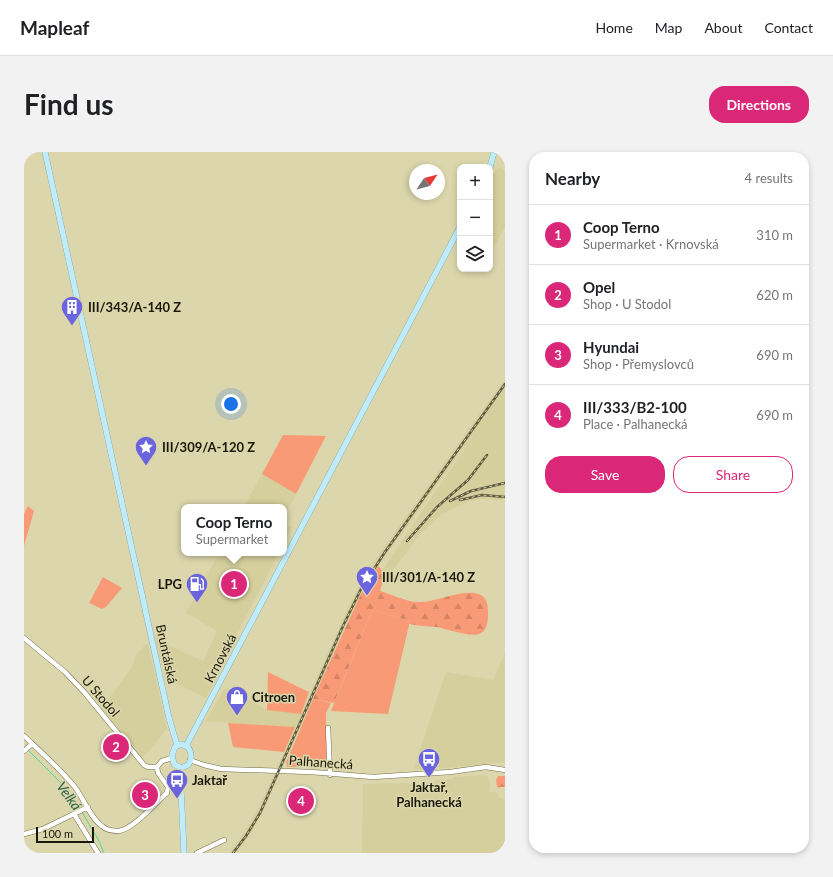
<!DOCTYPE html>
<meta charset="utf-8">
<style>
:root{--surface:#fff;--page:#f2f2f2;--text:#202124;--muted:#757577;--line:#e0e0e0;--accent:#db2777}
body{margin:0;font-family:Lato,sans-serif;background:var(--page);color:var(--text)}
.controls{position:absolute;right:12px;top:12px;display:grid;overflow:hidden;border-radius:8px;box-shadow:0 2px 6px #0003}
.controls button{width:36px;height:36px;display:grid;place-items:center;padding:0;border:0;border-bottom:1px solid var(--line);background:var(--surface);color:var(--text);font:20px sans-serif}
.compass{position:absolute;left:385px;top:12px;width:36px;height:36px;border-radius:50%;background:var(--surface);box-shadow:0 2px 6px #0003;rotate:55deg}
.scale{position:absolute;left:12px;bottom:10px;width:58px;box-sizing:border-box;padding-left:4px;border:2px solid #1a1808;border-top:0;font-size:11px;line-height:14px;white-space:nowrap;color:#1a1808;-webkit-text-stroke:3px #dcd6ac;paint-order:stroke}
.you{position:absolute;left:207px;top:252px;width:14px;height:14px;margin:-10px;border:3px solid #fff;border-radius:50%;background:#1a73e8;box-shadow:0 0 0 6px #1a73e833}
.badge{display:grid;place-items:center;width:26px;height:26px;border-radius:50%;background:var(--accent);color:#fff;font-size:13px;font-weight:700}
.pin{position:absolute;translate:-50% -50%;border:2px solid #fff;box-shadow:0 1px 4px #0006}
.popup{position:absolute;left:157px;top:352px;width:106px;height:52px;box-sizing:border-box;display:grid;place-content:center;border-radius:8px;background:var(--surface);filter:drop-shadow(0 1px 3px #0005);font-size:13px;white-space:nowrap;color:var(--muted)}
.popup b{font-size:15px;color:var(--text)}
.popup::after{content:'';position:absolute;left:50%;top:100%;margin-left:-8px;border:8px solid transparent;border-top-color:var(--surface)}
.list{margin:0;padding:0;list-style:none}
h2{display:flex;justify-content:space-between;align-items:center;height:52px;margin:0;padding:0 16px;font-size:17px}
h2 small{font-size:13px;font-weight:400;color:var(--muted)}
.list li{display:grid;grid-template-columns:26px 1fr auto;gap:12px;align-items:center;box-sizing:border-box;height:60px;padding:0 16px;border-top:1px solid var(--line)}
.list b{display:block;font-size:15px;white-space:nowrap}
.list p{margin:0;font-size:13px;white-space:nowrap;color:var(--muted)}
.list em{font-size:13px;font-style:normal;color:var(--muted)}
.actions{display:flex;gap:8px;padding:12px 16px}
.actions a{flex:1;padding:9px 0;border:1px solid var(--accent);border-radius:16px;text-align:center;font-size:14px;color:var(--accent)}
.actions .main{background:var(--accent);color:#fff}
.icon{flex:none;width:22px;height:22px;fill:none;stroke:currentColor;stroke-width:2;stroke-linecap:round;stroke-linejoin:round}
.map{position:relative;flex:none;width:481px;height:701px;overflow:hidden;border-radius:16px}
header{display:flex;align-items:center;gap:24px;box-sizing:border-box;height:56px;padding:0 20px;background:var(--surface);border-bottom:1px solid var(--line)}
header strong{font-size:19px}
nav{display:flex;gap:22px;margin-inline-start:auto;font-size:14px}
.intro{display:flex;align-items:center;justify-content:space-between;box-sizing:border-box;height:96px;padding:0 24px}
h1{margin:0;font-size:28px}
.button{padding:10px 18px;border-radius:16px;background:var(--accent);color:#fff;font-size:14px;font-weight:700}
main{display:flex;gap:24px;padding:0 24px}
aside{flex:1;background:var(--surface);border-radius:16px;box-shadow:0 2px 6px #0003}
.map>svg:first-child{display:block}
</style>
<header>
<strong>Mapleaf</strong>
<nav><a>Home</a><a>Map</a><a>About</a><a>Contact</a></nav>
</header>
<div class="intro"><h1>Find us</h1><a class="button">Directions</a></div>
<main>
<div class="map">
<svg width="481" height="701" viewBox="0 0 481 701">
<defs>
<pattern id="forest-firs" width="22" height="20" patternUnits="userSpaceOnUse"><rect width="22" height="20" fill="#f99a76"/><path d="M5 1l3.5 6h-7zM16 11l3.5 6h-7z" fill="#d58465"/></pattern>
</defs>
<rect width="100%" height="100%" fill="#dcd6ac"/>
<!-- built -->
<path fill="#d5cf9d" d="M474,15L481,19V75L471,93L466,91V29Z
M481,227V340L479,348L458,347L446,349L418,362L395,383L365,424L357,420L459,269L363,402L342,434L321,475L238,662L224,686L212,701H205L219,682L233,659L271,576L180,569L184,566L200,537L203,536L212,539L218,544L243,558L277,561L323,458L337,431L358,398Z
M238,322L272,342L260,364V355H220Z
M260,372L268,375L260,391Z
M195,401H255L195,516L197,518L182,546L142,527L130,485L144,493L179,509L193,479L162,461Z
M124,492L143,577L118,607L95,581L78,555L107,517L113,501L119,496L120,493Z
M481,501V610L411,617H390L391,612L422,520L469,528Z
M459,623L463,624L466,633L465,640H472L476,646L481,647V701H338L339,632L380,631L395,632L407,631L413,628L429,627L430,625Z"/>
<!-- green -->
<path fill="#f99a76" d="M259,283L302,284L272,342L238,322Z
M4,354L10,359L0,394V362Z
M79,425L98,436L82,455L78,457L65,451Z
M348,458L386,469L364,562L307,559Z
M244,520L285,540L277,562L243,558Z
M289,547L307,551L302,561V615H263V612L262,611Z
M204,571L271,575L260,600L209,595Z"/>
<!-- forest -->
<path fill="url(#forest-firs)" d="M354,414L358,418L357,420L361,422L356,439C366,442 383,450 394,450C413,451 439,435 457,443C464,447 464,455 464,462C464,469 463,480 455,482C447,485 422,477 413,475C404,474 394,474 385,472L386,469L348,458L310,551L289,547L336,444Z
M474,624H481V635H476L475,636L473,635L472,628Z"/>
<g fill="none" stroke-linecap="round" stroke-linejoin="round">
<!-- stream -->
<path stroke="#4ad89b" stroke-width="1" d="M3,597L38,632L56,656
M58,660L75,689L80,701"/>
<!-- minor casing -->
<g stroke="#726d46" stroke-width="5.5">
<path id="minor" d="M0,486L41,520L60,540L120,613L124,615H133
M304,576L306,623
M0,584C17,600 35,616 50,634C59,645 67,667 78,674C82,678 89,679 95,679C111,676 131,651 143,641L144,635L134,621L133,615L138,609L148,606
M0,599L8,592
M166,608L180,613L197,617L287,620L349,625L426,620L462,615L481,618
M50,662L74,701
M0,682L19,677L64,655
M173,701L200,688"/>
</g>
<!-- major casing -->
<g stroke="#6b99a3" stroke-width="6">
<path id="major" d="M21,0L145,566L153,593
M466,15L470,0
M157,592L164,595C168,601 168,608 164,613L157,616L150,612L148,603L151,595Z
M162,594L436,75
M156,616L160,701"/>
</g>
<!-- minor -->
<use href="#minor" stroke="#fff" stroke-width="4.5"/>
<!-- major -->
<use href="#major" stroke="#c0ecfa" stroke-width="5.5"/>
<!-- rail casing -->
<g stroke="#5c5840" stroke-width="2.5">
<path id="rail" d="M436,348L458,343L481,345
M426,349L447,339L481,331
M383,389L413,355L444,328L463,303
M209,701L222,684L236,661L319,474L337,437L361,400L481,232"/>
</g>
<!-- rail -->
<use href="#rail" stroke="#dcd6ac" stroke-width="1" stroke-dasharray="3" stroke-linecap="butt"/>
</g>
<!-- icons -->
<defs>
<g id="building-pin" transform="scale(1.15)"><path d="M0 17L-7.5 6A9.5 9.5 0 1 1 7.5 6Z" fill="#6a65de" stroke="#dcd6ac"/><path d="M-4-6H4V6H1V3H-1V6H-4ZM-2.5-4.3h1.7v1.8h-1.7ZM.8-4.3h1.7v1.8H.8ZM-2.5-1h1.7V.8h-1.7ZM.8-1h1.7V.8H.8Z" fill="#fff"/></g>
<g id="sight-pin" transform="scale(1.15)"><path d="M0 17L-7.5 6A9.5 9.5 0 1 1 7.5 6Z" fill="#6a65de" stroke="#dcd6ac"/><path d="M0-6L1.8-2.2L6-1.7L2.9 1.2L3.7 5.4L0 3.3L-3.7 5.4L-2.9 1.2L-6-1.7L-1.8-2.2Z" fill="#fff"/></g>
<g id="fuel-pin" transform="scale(1.15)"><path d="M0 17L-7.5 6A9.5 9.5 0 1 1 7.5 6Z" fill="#6a65de" stroke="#dcd6ac"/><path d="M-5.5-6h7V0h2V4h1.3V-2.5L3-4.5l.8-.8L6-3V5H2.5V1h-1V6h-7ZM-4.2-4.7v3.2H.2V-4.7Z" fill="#fff"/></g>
<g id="shop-pin" transform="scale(1.15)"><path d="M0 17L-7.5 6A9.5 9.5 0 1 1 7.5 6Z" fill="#6a65de" stroke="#dcd6ac"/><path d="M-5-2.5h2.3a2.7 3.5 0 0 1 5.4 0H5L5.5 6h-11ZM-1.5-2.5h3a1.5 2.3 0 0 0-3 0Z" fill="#fff"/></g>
<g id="bus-pin" transform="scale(1.15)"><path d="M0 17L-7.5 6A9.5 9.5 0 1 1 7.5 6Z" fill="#6a65de" stroke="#dcd6ac"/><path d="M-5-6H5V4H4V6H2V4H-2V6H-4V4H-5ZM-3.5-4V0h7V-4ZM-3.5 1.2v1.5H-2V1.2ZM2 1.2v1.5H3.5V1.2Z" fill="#fff"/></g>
</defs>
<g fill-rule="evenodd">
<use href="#building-pin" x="48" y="155"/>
<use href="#sight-pin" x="122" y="295"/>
<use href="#sight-pin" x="343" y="425"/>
<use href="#fuel-pin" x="173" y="432"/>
<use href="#shop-pin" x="213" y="545"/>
<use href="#bus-pin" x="405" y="607"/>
<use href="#bus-pin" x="153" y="628"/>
</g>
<g text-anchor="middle" stroke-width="3" stroke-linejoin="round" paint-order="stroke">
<!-- poi labels -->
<g font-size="13" font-weight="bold" fill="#1a1808" stroke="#dcd6ac" text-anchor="start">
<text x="64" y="160">III/343/A-140 Z</text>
<text x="138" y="300">III/309/A-120 Z</text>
<text x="358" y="430">III/301/A-140 Z</text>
<text x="158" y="437" text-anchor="end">LPG</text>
<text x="228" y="550">Citroen</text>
<text x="168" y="633">Jaktař</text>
<text x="405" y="640" text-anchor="middle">Jaktař,<tspan x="405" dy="15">Palhanecká</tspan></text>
</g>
<!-- street labels -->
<g font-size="13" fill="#1a1808" stroke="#dcd6ac">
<text transform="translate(143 502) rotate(78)" y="5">Bruntálská</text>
<text transform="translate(196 506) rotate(-62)" y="5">Krnovská</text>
<text transform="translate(77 544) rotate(49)" y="5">U Stodol</text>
<text transform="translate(297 610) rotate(4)" y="5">Palhanecká</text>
</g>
<!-- water labels -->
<g font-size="14" font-style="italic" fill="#275e44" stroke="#dcd6ac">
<text transform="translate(45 644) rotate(53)" y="5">Velká</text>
</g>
</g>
</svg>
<div class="controls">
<button>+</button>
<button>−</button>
<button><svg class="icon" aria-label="layers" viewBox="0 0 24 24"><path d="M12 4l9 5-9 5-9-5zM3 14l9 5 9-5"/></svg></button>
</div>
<svg class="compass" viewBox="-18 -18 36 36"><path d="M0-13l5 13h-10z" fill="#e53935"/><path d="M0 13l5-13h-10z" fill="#757577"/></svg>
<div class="scale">100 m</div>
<div class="you"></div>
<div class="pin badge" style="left:210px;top:432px">1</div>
<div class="popup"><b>Coop Terno</b>Supermarket</div>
<div class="pin badge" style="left:92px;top:595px">2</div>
<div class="pin badge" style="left:121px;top:643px">3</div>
<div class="pin badge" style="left:277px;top:649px">4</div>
</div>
<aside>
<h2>Nearby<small>4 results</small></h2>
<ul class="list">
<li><span class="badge">1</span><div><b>Coop Terno</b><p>Supermarket · Krnovská</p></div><em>310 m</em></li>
<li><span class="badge">2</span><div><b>Opel</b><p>Shop · U Stodol</p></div><em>620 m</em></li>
<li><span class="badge">3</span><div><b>Hyundai</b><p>Shop · Přemyslovců</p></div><em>690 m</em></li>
<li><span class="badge">4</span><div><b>III/333/B2-100</b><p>Place · Palhanecká</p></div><em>690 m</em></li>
</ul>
<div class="actions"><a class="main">Save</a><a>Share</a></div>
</aside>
</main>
